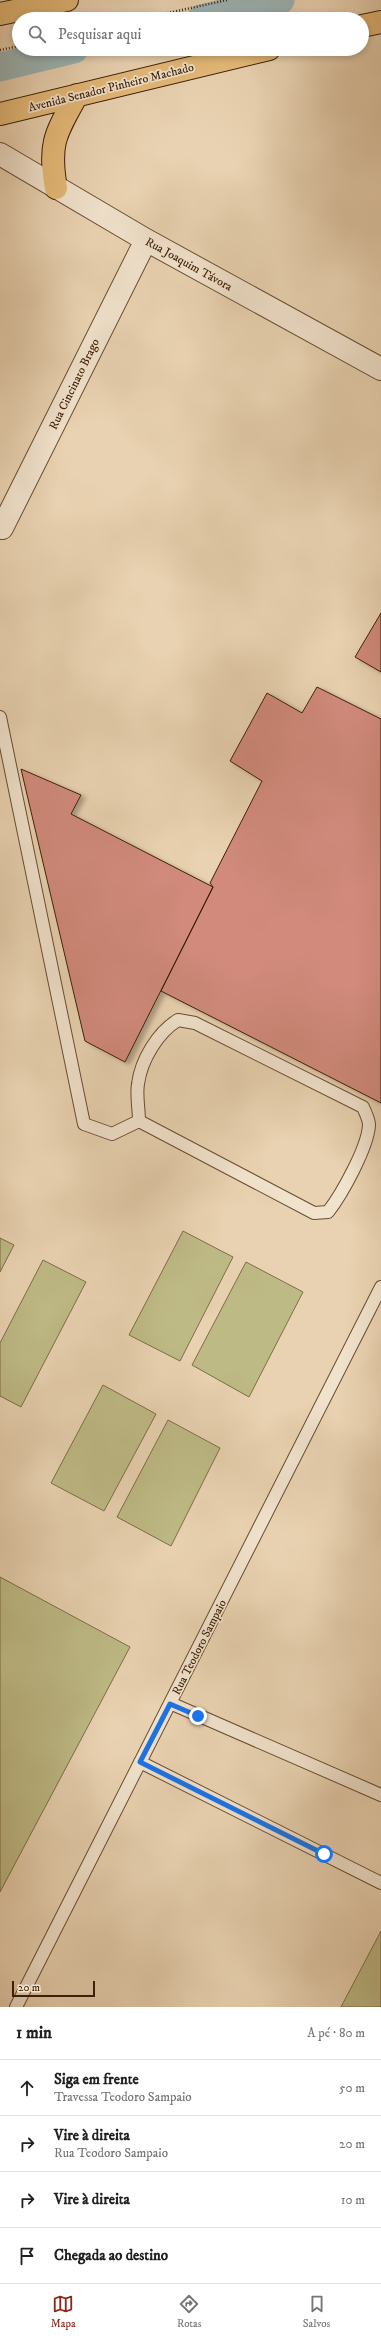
<!DOCTYPE html>
<html lang="pt">
<meta charset="utf-8">
<style>
:root{--surface:#fff;--page:#f6f6f6;--text:#202124;--muted:#757577;--line:#e0e0e0;--accent:#8f2418}
body{margin:0;font-family:"IM FELL DW Pica",serif;background:var(--page);color:var(--text)}
.scale{position:absolute;left:12px;bottom:10px;width:83px;box-sizing:border-box;padding-left:4px;border:2px solid #3d2006;border-top:0;font-size:11px;line-height:14px;white-space:nowrap;color:#3d2006;-webkit-text-stroke:3px #f1e2cc;paint-order:stroke}
.stop{position:absolute;width:12px;height:12px;margin:-9px;border:3px solid #1a73e8;border-radius:50%;background:#fff}
.stop.end{background:#1a73e8;border-color:#fff;box-shadow:0 1px 4px #0008}
.list{margin:0;padding:0;list-style:none}
h2{display:flex;justify-content:space-between;align-items:center;height:52px;margin:0;padding:0 16px;font-size:17px}
h2 small{font-size:13px;font-weight:400;color:var(--muted)}
.list li{display:grid;grid-template-columns:26px 1fr auto;gap:12px;align-items:center;box-sizing:border-box;height:56px;padding:0 16px;border-top:1px solid var(--line)}
.list b{display:block;font-size:15px;white-space:nowrap}
.list p{margin:0;font-size:13px;white-space:nowrap;color:var(--muted)}
.list em{font-size:13px;font-style:normal;color:var(--muted)}
.icon{flex:none;width:22px;height:22px;fill:none;stroke:currentColor;stroke-width:2;stroke-linecap:round;stroke-linejoin:round}
.map{position:relative;flex:none;width:381px;height:2007px;overflow:hidden}
.search{position:absolute;background:var(--surface);box-shadow:0 2px 6px #0003;left:12px;right:12px;top:12px;height:44px;display:flex;align-items:center;gap:10px;box-sizing:border-box;padding:0 14px;border-radius:22px;color:var(--muted);font-size:15px}
.sheet{height:276px;background:var(--surface)}
nav{display:flex;justify-content:space-around;align-items:center;box-sizing:border-box;height:56px;border-top:1px solid var(--line);background:var(--surface);font-size:11px;color:var(--muted)}
nav a{display:grid;justify-items:center;gap:2px}
nav .on{color:var(--accent)}
.map>svg:first-child{display:block}
</style>
<div class="map">
<svg width="381" height="2007" viewBox="0 0 381 2007">
<defs>
<filter id="shadow"><feDropShadow dx="4.5" dy="2.5" stdDeviation="2" flood-color="#0004"/></filter>
</defs>
<rect width="100%" height="100%" fill="#e9d2b1"/>
<filter id="stains"><feTurbulence type="fractalNoise" baseFrequency=".005" numOctaves="4"/><feColorMatrix values="0 0 0 0 .2 0 0 0 0 .09 0 0 0 0 .02 0 0 0 .5 -.17"/></filter>
<radialGradient id="worn" r=".72"><stop offset=".6" stop-color="#630" stop-opacity="0"/><stop offset="1" stop-color="#630" stop-opacity=".3"/></radialGradient>
<!-- green -->
<path fill="#beba86" stroke="#7e6d46" d="M183,1231L233,1257L180,1361L129,1335Z
M0,1238L14,1245L0,1272Z
M43,1260L86,1282L21,1407L0,1396V1343Z
M246,1262L303,1292L249,1397L192,1365Z
M103,1385L156,1414L104,1511L51,1483Z
M168,1420L220,1448L171,1546L117,1517Z
M0,1577L130,1647L0,1892Z
M381,1931V2007H341Z"/>
<g fill="none" stroke-linecap="round" stroke-linejoin="round">
<!-- canal -->
<path stroke="#9bb5b6" stroke-width="29" d="M201,19L280,0
M0,67L74,49"/>
</g>
<!-- building -->
<path fill="#d18a7c" stroke="#3d2006" filter="url(#shadow)" d="M381,613V672L355,657Z
M317,687L381,719V1103L161,991L213,887L210,883L262,781L230,761L267,693L302,713Z
M21,769L81,795L71,814L213,887L125,1062L85,1041Z"/>
<g fill="none" stroke-linecap="round" stroke-linejoin="round">
<!-- lane casing -->
<g stroke="#684c31" stroke-width="14">
<path id="lane" d="M0,717L84,1124L112,1134L139,1121
M178,1020L195,1023L363,1107C365,1112 369,1119 369,1125C368,1147 342,1194 328,1212L314,1213L139,1121C139,1109 136,1095 138,1084C141,1060 158,1032 178,1020Z
M170,1703L381,1795
M140,1762L381,1883
M16,2007L381,1287"/>
</g>
<!-- street casing -->
<g stroke="#684c31" stroke-width="24">
<path id="street" d="M0,154L146,240L381,369
M2,528L146,240"/>
</g>
<!-- primary casing -->
<g stroke="#3d2006" stroke-width="24">
<path id="primary" d="M0,14L67,0
M362,26L381,22
M0,114L269,49
M56,188C48,143 56,133 77,95"/>
</g>
<!-- path -->
<path stroke="#3d2006" stroke-width="2.5" stroke-dasharray="1 2" stroke-linecap="butt" d="M141,19L227,0
M330,19L339,17
M0,50L19,46"/>
<!-- lane -->
<use href="#lane" stroke="#f1e2cc" stroke-width="12"/>
<!-- street -->
<use href="#street" stroke="#f1e2cc" stroke-width="22"/>
<!-- primary -->
<use href="#primary" stroke="#e4b978" stroke-width="22"/>
</g>
<g fill="none" stroke-linecap="round" stroke-linejoin="round">
<!-- route -->
<path stroke="#1a73e8" stroke-width="5" d="M198,1716L170,1704L140,1762L324,1854"/>
</g>
<g text-anchor="middle" stroke-width="3.5" stroke-linejoin="round" paint-order="stroke">
<!-- street labels -->
<g font-size="12" fill="#3d2006" stroke="#f1e2cc">
<text transform="translate(111 87) rotate(-14)" y="4">Avenida Senador Pinheiro Machado</text>
<text transform="translate(189 264) rotate(29)" y="4">Rua Joaquim Távora</text>
<text transform="translate(74 384) rotate(-64)" y="4">Rua Cincinato Brago</text>
<text transform="translate(199 1647) rotate(-63)" y="4">Rua Teodoro Sampaio</text>
</g>
</g>
<rect width="100%" height="100%" filter="url(#stains)"/>
<rect width="100%" height="100%" fill="url(#worn)"/>
</svg>
<div class="scale">20 m</div>
<div class="stop" style="left:324px;top:1854px"></div>
<div class="stop end" style="left:198px;top:1716px"></div>
<div class="search"><svg class="icon" aria-label="search" viewBox="0 0 24 24"><circle cx="10" cy="10" r="6"/><path d="M15 15l6 6"/></svg>Pesquisar aqui</div>
</div>
<section class="sheet">
<h2>1 min<small>A pé · 80 m</small></h2>
<ul class="list">
<li><svg class="icon" aria-label="ahead" viewBox="0 0 24 24"><path d="M12 20V5M6 11l6-6 6 6"/></svg><div><b>Siga em frente</b><p>Travessa Teodoro Sampaio</p></div><em>50 m</em></li>
<li><svg class="icon" aria-label="right" viewBox="0 0 24 24"><path d="M7 20v-9h11M14 6l5 5-5 5"/></svg><div><b>Vire à direita</b><p>Rua Teodoro Sampaio</p></div><em>20 m</em></li>
<li><svg class="icon" aria-label="right" viewBox="0 0 24 24"><path d="M7 20v-9h11M14 6l5 5-5 5"/></svg><div><b>Vire à direita</b></div><em>10 m</em></li>
<li><svg class="icon" aria-label="arrive" viewBox="0 0 24 24"><path d="M6 21V4h12l-3 4 3 4H6"/></svg><div><b>Chegada ao destino</b></div></li>
</ul>
</section>
<nav>
<a class="on"><svg class="icon" aria-label="map" viewBox="0 0 24 24"><path d="M3 6l6-2 6 2 6-2v14l-6 2-6-2-6 2zM9 4v14M15 6v14"/></svg>Mapa</a>
<a><svg class="icon" aria-label="directions" viewBox="0 0 24 24"><path d="M12 3l9 9-9 9-9-9zM9 14v-3h6M13 9l2 2-2 2"/></svg>Rotas</a>
<a><svg class="icon" aria-label="saved" viewBox="0 0 24 24"><path d="M7 4h10v16l-5-4-5 4z"/></svg>Salvos</a>
</nav>
